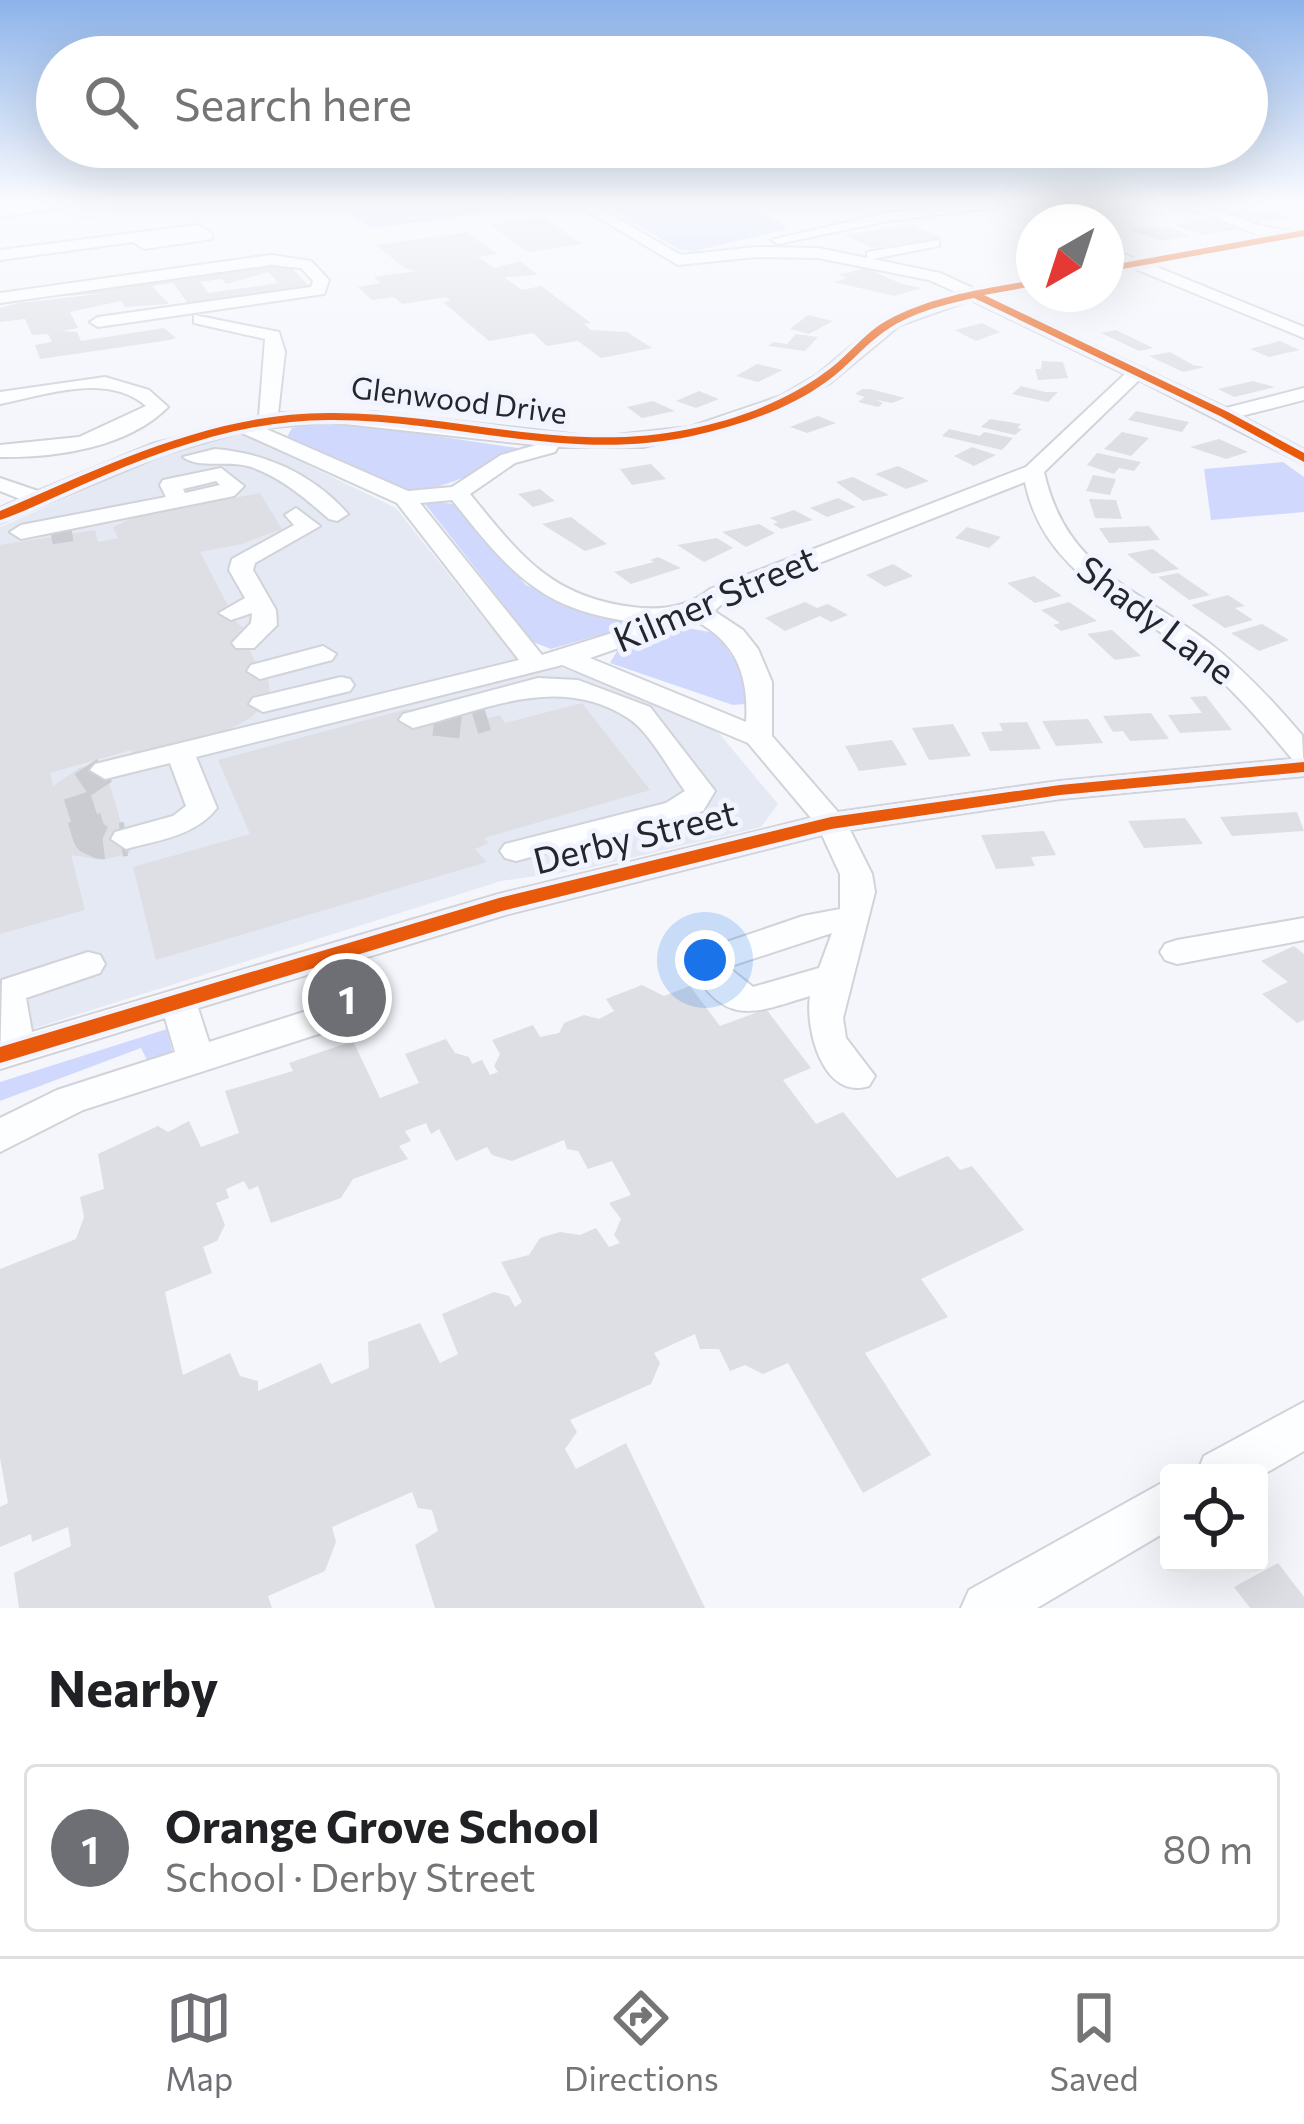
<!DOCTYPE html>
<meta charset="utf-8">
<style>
:root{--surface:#fff;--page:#f6f6f6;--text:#202124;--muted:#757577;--line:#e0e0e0;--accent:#6d6f75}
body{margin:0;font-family:Commissioner,sans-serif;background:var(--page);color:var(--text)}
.controls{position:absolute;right:36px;bottom:36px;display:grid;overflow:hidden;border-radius:12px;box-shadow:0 12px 48px #0002}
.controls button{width:108px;height:108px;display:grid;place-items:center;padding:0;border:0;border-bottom:3px solid var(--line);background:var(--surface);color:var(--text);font:60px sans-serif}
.compass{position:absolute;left:1016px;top:204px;width:108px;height:108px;border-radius:50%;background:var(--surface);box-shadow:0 12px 48px #0002;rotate:219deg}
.you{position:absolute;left:705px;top:960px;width:42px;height:42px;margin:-30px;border:9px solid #fff;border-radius:50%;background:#1a73e8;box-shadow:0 0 0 18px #1a73e833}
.badge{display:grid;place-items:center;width:78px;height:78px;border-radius:50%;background:var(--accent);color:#fff;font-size:39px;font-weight:700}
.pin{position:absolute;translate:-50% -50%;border:6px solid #fff;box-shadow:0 3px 12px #0006}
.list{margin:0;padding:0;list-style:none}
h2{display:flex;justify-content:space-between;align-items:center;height:156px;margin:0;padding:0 48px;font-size:51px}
h2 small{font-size:39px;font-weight:400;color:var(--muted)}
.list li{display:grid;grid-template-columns:78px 1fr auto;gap:36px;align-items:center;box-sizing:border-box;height:168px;margin:0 24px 24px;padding:0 24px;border:3px solid var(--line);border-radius:12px}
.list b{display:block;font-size:45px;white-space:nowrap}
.list p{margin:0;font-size:39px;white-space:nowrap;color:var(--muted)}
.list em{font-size:39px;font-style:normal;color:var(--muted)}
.icon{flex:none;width:66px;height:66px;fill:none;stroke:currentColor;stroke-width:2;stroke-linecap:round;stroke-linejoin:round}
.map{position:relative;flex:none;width:1304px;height:1608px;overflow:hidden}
.search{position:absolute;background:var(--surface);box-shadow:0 12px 48px #0002;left:36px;right:36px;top:36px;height:132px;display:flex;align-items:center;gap:30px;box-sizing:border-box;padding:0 42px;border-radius:66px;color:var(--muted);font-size:45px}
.sheet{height:348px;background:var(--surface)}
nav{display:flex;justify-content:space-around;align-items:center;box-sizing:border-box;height:168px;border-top:3px solid var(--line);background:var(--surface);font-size:33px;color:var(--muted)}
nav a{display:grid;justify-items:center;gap:6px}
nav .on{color:var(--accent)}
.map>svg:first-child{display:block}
</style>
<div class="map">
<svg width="1304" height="1608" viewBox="0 0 1304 1608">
<rect width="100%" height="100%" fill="#f4f6fc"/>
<!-- built -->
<path fill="#e5e9f3" d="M230,434L246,435L396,508L508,649L707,719L778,804L761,827L585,869L501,881L0,1039V527L192,443Z"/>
<!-- green -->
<path fill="#d0d9fd" d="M362,203H548L371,229L342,205Z
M747,203L786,226L784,230L694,251L680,250L601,204Z
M310,424L363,425L524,449C487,465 441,495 400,490L287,437L292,428Z
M1283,462L1304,477V512L1211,520L1204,469Z
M422,500L454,504L526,585L574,606L623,618V628L551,649L533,642Z
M687,628L716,633L748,680L745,704L733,705L610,663L617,651Z
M167,1029L173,1055L148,1062L141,1048L0,1101V1082Z"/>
<!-- building -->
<path fill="#dddfe5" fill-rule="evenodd" d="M1240,209L1253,214L1264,210L1290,217L1257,223L1225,212Z
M542,217L582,244L528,252L490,225Z
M1211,220L1236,229L1203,235L1174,225Z
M911,224L942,238L871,248L846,235Z
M1140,228H1171L1191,236L1162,241L1129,230Z
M467,232L498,254L478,257L494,268L520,261L538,275L504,277L522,290L541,286L591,323L584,324L591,330L627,332L652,348L601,358L578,341L547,346L533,333L489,341L443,302L451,301L446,297L402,304L394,297L372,300L358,287L381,283L374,277L416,271L404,268L376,245Z
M286,262L310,287L189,305L173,283L152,286L169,304L125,307L121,301L70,312L78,328L62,331L77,332L81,341L164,328L176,338L170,340L40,359L35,345L52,342L48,334L32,335L25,319L0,322V308L19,303L107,293L65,296L62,289ZM269,272L278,283L208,293L200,282L222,279L226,284Z
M866,268L902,284L922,288L894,296L834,282L847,278L838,275Z
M808,315L833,321L809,334L790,329Z
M982,323L1000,332L976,341L955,330Z
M1116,330L1153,348L1139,351L1101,333Z
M796,334L818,337L805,351L768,346L773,342L787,344Z
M1280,341L1300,350L1269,357L1250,349Z
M1170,352L1193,365L1205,367L1183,372L1149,356Z
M1042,361L1063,362L1068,378L1038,380L1035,369H1041Z
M757,364L783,370L758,382L736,376Z
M1253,381L1275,387L1234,397L1218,389Z
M1021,386L1045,392H1058L1048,402L1012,394Z
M862,389H870L905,398L892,403L876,400L883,403L878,407L858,402L865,397L855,394Z
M699,391L719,399L696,408L676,401Z
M653,401L675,411L642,418L627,407Z
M1136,411L1189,422L1182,432L1128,420Z
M818,416L836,423L807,433L790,427Z
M990,419L1021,424L1017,428L1022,429L1015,435L981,427Z
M949,429L980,436L984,432L1013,438L1002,450L942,436Z
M1122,432L1149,438L1131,456L1104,449Z
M1219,439L1248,452L1226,459L1190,447Z
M972,447L996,455L974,466L954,456Z
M1097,453L1141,462L1134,471L1119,468L1114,474L1087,465Z
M651,464L666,479L632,485L620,469Z
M898,466L929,481L906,489L875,474Z
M1093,475L1116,479L1110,495L1086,491Z
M853,477L889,495L863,501L836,482Z
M540,489L555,501L533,507L518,494Z
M260,493L282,529L242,544L200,552L237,623L245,629L239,630L262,674L267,673L270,693L266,701L252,717L225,732L133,755L131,750L50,773L53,786L79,768L103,762L130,853L103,860L71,855L85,910L0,934V545L95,530L98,542L118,538L113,527L137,516Z
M838,498L856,507L827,517L810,508Z
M1089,499L1116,500L1122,519L1095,518Z
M794,510L813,520L781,529L773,524L778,522L770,518Z
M571,517L607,544L585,551L542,524Z
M759,524L775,533L746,547L722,532Z
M1149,526L1160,540L1109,543L1099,528Z
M967,527L1001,537L989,548L955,538Z
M717,538L733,548L704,562L677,545Z
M1153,549L1179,569L1152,574L1127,554Z
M658,557L681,568L631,584L614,572L654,562L650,560Z
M893,564L913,576L885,587L866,575Z
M1178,573L1210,595L1189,600L1158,577Z
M1034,576L1062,596L1035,603L1007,583Z
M1228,595L1245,606L1235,608L1253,620L1225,628L1191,605Z
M805,602L817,608L828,604L848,615L831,622L820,616L785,631L765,618Z
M1069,602L1097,621L1061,631L1053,625L1060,623L1041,610Z
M1262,624L1289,640L1259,651L1231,633Z
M1112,630L1141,656L1115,660L1087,634Z
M1206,696L1232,730L1180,733L1168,715L1202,713L1190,697Z
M582,703L650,790L484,838L489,843L475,849L487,862L156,960L133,867L250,834L218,760L407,709L417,726L482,709L488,718L500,715L505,723Z
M1151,713L1169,739L1130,741L1123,731L1113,732L1103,716Z
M1088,719L1103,743L1056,746L1042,721Z
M1027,722L1041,749L990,751L981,732L1003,731L999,723Z
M953,724L971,756L929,760L912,728Z
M892,740L907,765L859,771L845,746Z
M1297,812L1304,831L1232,836L1220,817Z
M1185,818L1203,844L1144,848L1128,821Z
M1044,831L1056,855L1031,857L1035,866L996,869L981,835Z
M1294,946L1304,954V1020L1297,1023L1262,994L1288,982L1261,961Z
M642,985L664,996L690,986L720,1026L766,1009L811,1068L783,1080L816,1124L843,1112L897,1178L948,1156L960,1170L972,1166L1024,1230L921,1279L948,1317L865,1353L931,1455L863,1493L788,1363L763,1374L745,1365L730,1371L719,1349H700L695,1334L654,1353L660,1363L651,1384L570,1420L577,1432L565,1449L576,1469L626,1443L705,1608H435L415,1545L438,1531L432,1510L418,1508L412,1492L332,1527L336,1542L325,1571L268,1596L272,1608H19L14,1573L71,1546L68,1527L32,1542L31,1534L0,1547V1507L8,1503L0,1458V1269L76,1239L84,1217L80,1197L104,1189L98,1154L158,1126L168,1132L189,1121L201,1147L239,1133L225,1091L293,1071L289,1063L353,1041L380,1098L419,1083L405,1054L446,1039L455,1053L469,1057L472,1064L482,1060L490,1075L498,1072L494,1066L500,1054L492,1040L533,1025L540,1037L559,1033L564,1023L584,1015L599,1019L614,1011L606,999ZM426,1123L431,1134L439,1129L456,1161L487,1147L492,1155L512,1161L564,1140L567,1149L578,1151L588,1169L612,1161L631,1195L609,1203L621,1219L614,1235L620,1243L609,1247L596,1228L580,1235L560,1232L540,1238L529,1255L501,1262L522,1302L515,1307L509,1296L494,1292L442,1314L458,1354L440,1363L420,1323L368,1342L369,1368L331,1384L321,1363L258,1391V1381L240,1376L230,1353L183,1375L165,1292L212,1273L203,1247L217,1241L225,1225L216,1203L229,1198L226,1189L244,1181L249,1190L258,1186L271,1223L341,1198L353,1179L408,1159L399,1146L411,1141L405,1131Z
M1278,1563L1304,1597V1608H1250L1234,1587Z"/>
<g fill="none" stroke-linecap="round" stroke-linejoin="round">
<!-- minor-tunnel-far2 -->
<path stroke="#caccd2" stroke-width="21" stroke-dasharray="21 10" stroke-linecap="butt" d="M51,534L81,529"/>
<!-- minor-tunnel-far1 -->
<path stroke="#caccd2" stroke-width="27" stroke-dasharray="27 14" stroke-linecap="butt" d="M434,722L461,725L487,717
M85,821L75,790L105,770"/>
<!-- minor-tunnel -->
<path stroke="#caccd2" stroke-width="34" stroke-dasharray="34 18" stroke-linecap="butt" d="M84,818L90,837L101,842L126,839"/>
<!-- minor casing -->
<g stroke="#d1d3d9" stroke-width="4">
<path id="minor" d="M51,203H89L0,217V209Z
M574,203H590L681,255L756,247L818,248L867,258V252L939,240V246L873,259L940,273L975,289L1034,278V288L989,296L1226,408L1304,388V400L1241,416L1304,450V464L1139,380L1044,472C1066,570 1135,587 1208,642C1243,669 1273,701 1302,735L1304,776L1060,799L850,830L872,874L875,892L843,1018L846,1038L875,1076L869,1086C823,1101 805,1029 810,996C757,1012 726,1028 693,970L700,951L803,916L840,909V874L822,835L505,915L354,961L373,1009L368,1018L83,1110L0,1152V1118L57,1090L175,1052L165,1018L0,1069L2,980L88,952L100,955L105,964L100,973L26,998L32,1032L499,894L811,818L748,743L562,665L196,757L217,808C195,836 159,840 126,849L111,839L115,832L173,816L186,806L170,763L105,779L90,770L95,764L519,660L397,503L240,432L167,453L0,523V508L20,499L0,491V478L38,491L152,444L259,417L265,339L194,323V315L279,332L285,352L278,413L374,412L597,437L690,427L781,396L817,375L880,322L958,293L929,280L818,258L756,257L678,265ZM971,300L1125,374L1026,467L710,589C688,607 662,611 632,607C550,597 519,554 470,494L515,463L555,452L558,447H643L755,420L830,383L900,325ZM328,422L536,445L501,455L452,487L408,491L264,428ZM1025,482C1043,571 1122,601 1188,652C1227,682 1260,720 1292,759L1060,781L838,812L772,736V682L758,649L743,630L714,611L728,599ZM452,500C512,575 543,613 644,623L542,655L420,503ZM696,621C737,643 749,677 746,722L590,658ZM832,933L819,968L753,987L728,967ZM323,970L335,1002L209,1042L198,1008Z
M985,203H1028L887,221L778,244L771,240L887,213Z
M1175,203C1220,201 1258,237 1304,229V237L1152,265L1304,327V338L1106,257V247L1136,259L1262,236Z
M197,225L212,233V239L144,249L133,242L0,260V250Z
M271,255L311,261L329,280L324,294L98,327L90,322L98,317L311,287L313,281L301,268L271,265L0,303V293Z
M105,377L149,390L168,407C127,448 55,458 0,457V445L79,437L146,406C107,372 46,395 0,404V392Z
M215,449C266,453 314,475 348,514L337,521L329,519C305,498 279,476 248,466C227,460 199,469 183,457Z
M221,468L244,486L234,496L21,539L10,532L21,525L166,497L160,485L163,480ZM216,481L220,485L185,493L183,489Z
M296,508L320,526L255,563L253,570L276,610L277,625L254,648H236L232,643L251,623L252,613L231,620L219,613L245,598L229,570L232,559L294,525L285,515Z
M323,646L336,654L332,660L260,679L247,671L251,665Z
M341,677L350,679L354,685L350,691L263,712L249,704L253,698Z
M538,678L578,680L650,707L715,791L703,811L516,861L505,858L500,851L505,844L666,803L685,791C669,770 650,732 628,718C558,673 485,710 413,728L399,720L403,714Z
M1304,918V940L1177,964L1165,960L1160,952L1165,944L1177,940Z
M1304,1402V1451L1259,1477V1473H1197L1204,1456Z
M1169,1479V1530L1037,1608H961L969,1590Z"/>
</g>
<!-- minor -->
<use href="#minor" fill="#fdfeff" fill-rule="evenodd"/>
<!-- cycleway casing -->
<g stroke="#f1f4ff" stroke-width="8">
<path id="cycleway" d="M1304,230V236L1106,272V266Z
M1034,280V286L984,295L1228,412L1304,453V462L1220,416L974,298C942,305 907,314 881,334C861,349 846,368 826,382C787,410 738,426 692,436C567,463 453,419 329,420C243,420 162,450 84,484C56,496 29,510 0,520V511C105,466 212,413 328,413C452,412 565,455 690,429C740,419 791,399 831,368C850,353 865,333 886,321C931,296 984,289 1034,280Z
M1304,762V772L1060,795L831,829L502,911L0,1063V1047L499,898L831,817L1060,785Z"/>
</g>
<!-- cycleway -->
<use href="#cycleway" fill="#e8590c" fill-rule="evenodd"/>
</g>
<!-- sky -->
<linearGradient id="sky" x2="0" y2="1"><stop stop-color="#8db3ea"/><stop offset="0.47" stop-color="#fafbfe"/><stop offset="1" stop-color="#fafbfe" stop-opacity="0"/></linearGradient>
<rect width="1304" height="428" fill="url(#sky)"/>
<g text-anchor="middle" stroke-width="10" stroke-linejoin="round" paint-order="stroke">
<!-- far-street labels -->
<g font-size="30" fill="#24262c" stroke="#f1f4ff">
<text transform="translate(459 401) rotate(7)" y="10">Glenwood Drive</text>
</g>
<!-- street labels -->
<g font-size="36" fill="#24262c" stroke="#f1f4ff">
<text transform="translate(715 599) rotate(-23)" y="13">Kilmer Street</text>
<text transform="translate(1156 620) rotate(37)" y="13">Shady Lane</text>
<text transform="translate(635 837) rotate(-14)" y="13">Derby Street</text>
</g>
</g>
</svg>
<div class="controls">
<button><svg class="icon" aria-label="locate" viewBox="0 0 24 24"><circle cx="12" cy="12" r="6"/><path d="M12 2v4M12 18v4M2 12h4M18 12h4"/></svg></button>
</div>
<svg class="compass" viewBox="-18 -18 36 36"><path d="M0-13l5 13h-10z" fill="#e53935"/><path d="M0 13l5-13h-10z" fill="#757577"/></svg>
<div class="you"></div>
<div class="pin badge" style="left:347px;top:998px">1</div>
<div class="search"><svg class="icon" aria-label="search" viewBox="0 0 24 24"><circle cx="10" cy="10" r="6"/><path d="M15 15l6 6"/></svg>Search here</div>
</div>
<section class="sheet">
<h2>Nearby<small></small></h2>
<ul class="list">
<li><span class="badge">1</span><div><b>Orange Grove School</b><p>School · Derby Street</p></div><em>80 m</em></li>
</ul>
</section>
<nav>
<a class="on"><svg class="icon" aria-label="map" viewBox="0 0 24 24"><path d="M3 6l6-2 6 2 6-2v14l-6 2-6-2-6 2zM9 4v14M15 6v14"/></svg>Map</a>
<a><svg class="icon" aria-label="directions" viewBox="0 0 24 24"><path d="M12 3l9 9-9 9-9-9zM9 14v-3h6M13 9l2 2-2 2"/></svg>Directions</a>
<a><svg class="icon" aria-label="saved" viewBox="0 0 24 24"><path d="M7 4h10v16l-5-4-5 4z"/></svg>Saved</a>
</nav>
